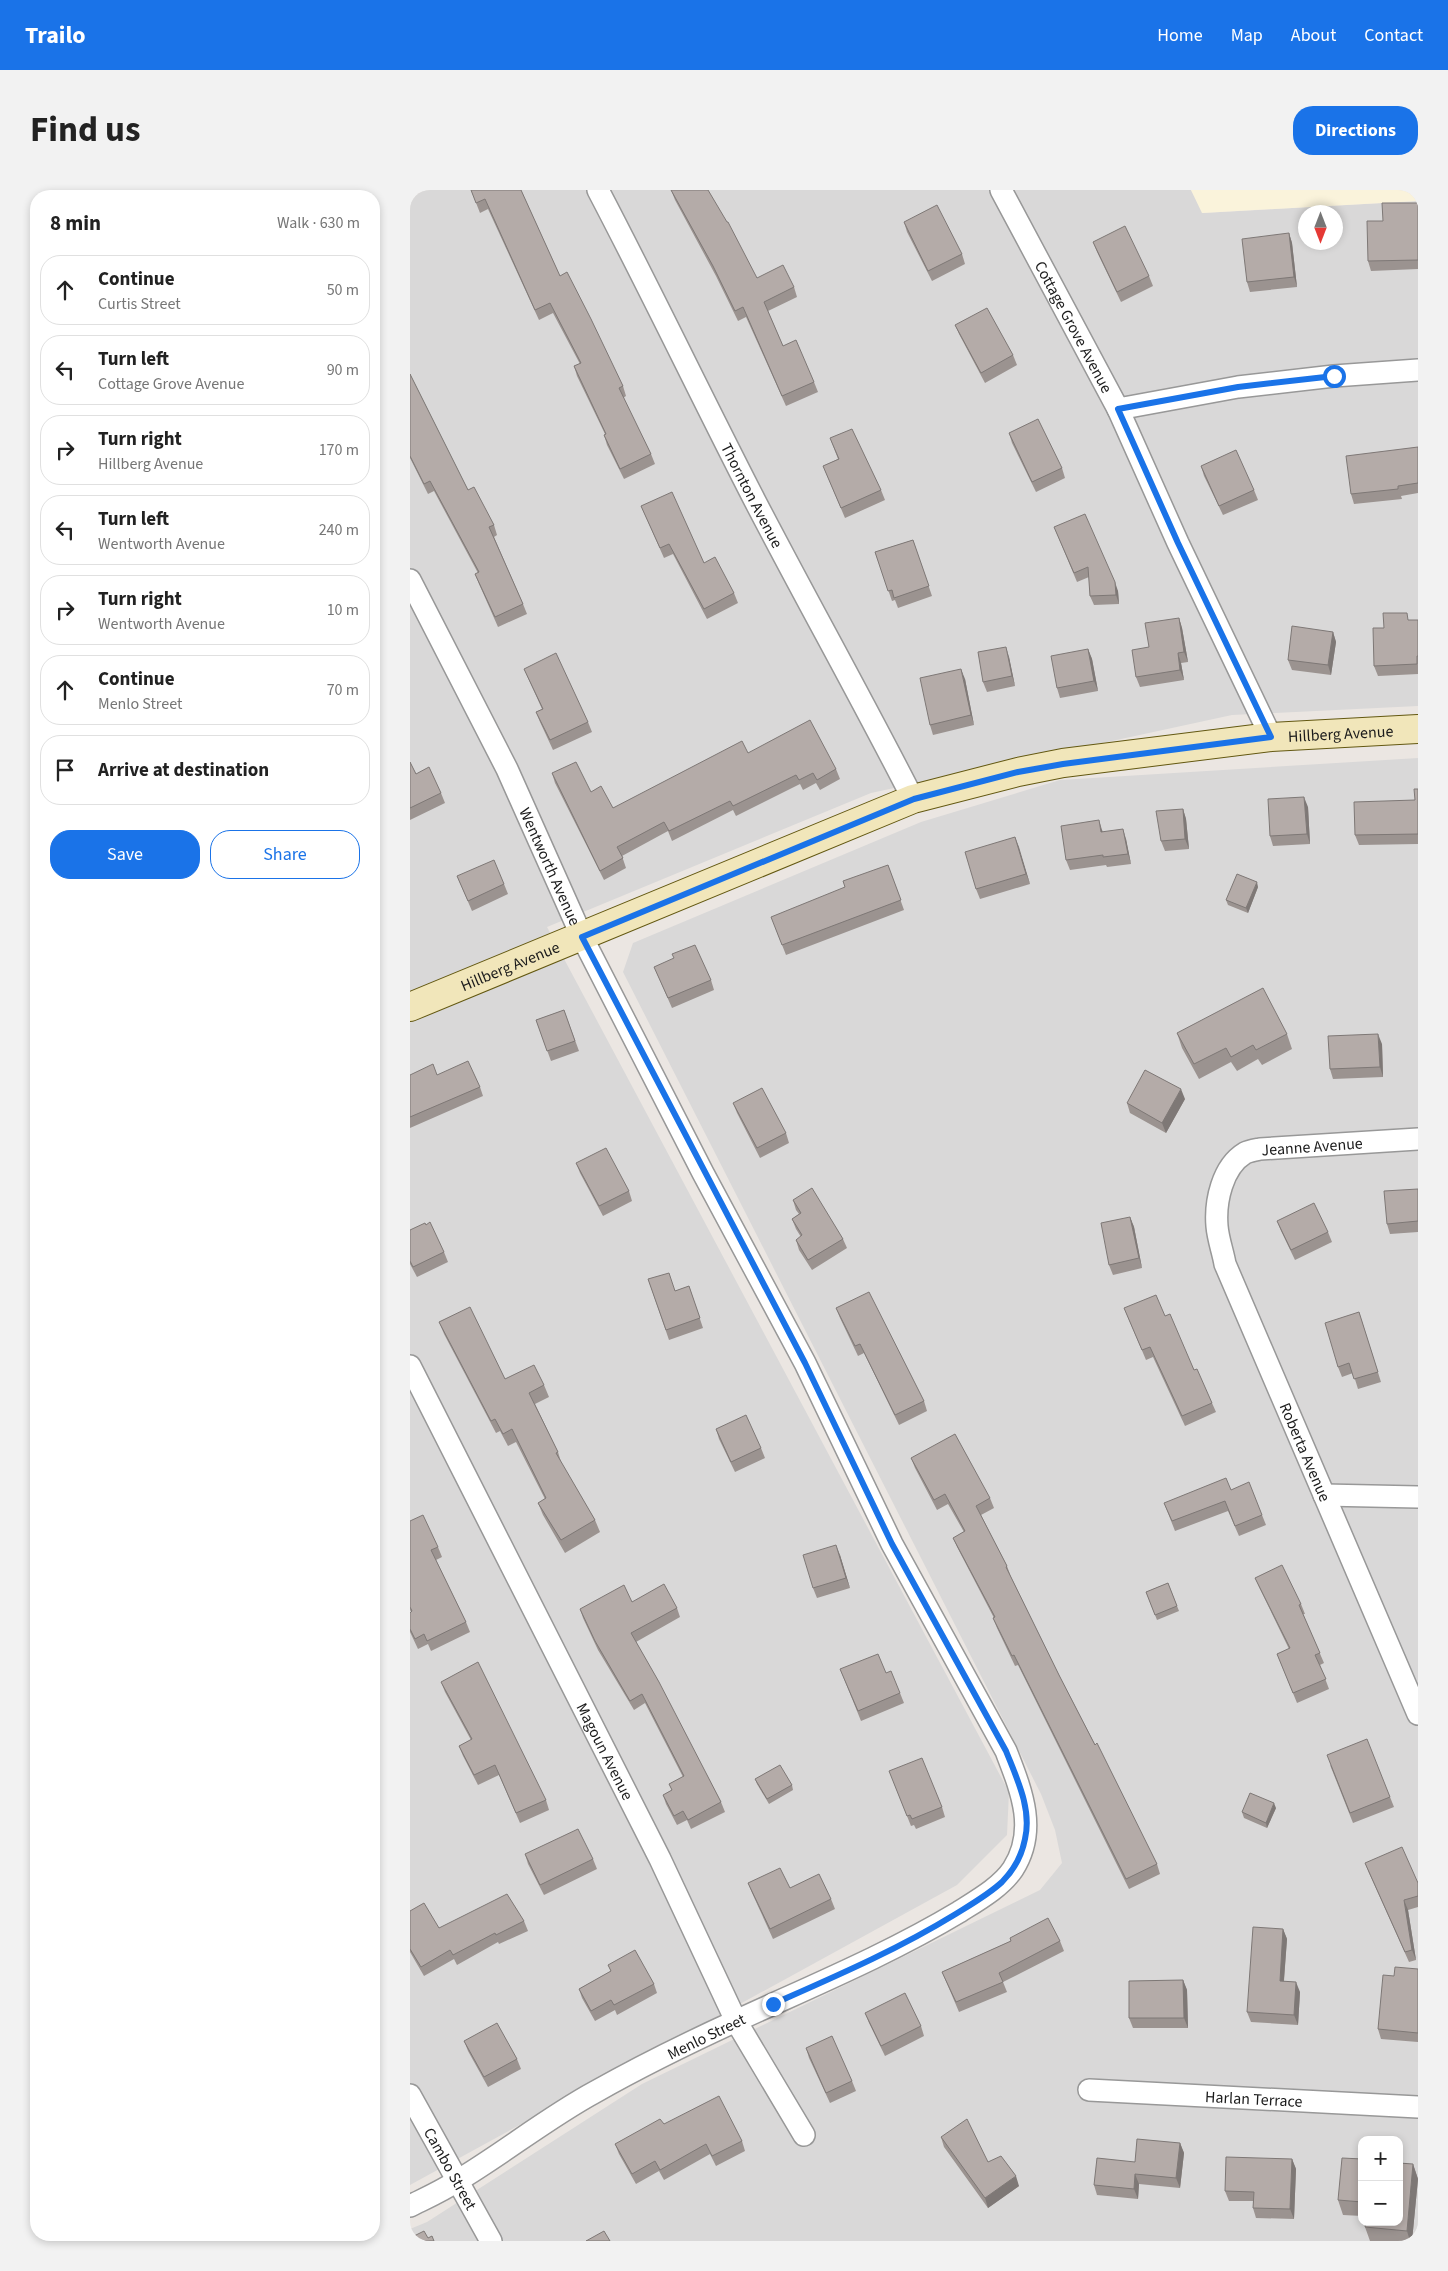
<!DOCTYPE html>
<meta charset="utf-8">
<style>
:root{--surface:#fff;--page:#f2f2f2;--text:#222;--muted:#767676;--line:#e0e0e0;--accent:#1a73e8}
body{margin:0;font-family:"Source Sans 3",sans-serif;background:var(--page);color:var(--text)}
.controls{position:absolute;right:15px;bottom:15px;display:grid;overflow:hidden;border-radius:10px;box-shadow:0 2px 8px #0003}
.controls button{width:45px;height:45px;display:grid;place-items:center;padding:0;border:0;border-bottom:1px solid var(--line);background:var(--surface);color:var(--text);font:25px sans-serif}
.compass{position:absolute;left:888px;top:15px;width:45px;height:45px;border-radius:50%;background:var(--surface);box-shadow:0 2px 8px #0003;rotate:180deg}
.stop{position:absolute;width:15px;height:15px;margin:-11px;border:4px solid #1a73e8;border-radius:50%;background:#fff}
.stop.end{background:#1a73e8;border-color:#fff;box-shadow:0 1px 5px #0008}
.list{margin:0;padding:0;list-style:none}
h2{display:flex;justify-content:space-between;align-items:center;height:65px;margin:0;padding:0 20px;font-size:21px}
h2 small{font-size:16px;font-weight:400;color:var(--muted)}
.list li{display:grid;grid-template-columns:32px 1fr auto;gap:15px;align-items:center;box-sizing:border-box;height:70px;margin:0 10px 10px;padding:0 10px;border:1px solid var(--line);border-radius:20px}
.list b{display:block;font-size:19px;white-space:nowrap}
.list p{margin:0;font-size:16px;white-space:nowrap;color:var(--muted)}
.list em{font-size:16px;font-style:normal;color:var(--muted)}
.actions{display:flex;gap:10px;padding:15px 20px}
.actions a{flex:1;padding:11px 0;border:1px solid var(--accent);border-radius:20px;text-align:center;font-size:18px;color:var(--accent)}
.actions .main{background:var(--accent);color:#fff}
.icon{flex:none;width:28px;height:28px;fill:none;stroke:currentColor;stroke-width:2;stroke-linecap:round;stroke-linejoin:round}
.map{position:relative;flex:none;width:1008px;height:2051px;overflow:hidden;border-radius:20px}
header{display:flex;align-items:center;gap:30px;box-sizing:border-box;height:70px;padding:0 25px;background:var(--accent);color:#fff}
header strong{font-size:24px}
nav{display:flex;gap:28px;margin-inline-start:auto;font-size:18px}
.intro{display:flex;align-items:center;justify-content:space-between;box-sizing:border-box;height:120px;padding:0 30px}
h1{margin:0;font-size:35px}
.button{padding:12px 22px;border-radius:20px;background:var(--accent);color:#fff;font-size:18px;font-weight:700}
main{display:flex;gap:30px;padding:0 30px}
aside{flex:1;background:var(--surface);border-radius:20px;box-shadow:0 2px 8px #0003}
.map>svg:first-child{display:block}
</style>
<header>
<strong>Trailo</strong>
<nav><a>Home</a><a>Map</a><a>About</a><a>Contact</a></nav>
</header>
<div class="intro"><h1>Find us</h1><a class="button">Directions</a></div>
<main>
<aside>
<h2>8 min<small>Walk · 630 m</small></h2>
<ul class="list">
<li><svg class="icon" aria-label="ahead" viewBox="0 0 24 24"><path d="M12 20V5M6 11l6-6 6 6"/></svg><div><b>Continue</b><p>Curtis Street</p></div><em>50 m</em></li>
<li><svg class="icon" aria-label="left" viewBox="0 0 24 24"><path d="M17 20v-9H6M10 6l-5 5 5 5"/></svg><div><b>Turn left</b><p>Cottage Grove Avenue</p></div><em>90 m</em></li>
<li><svg class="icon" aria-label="right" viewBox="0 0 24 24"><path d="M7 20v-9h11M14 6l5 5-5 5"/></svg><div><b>Turn right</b><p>Hillberg Avenue</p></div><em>170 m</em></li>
<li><svg class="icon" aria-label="left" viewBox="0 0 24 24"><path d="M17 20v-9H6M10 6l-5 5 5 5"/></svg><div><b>Turn left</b><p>Wentworth Avenue</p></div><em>240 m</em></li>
<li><svg class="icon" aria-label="right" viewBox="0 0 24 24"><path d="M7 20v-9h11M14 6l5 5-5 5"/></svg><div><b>Turn right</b><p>Wentworth Avenue</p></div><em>10 m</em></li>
<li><svg class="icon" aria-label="ahead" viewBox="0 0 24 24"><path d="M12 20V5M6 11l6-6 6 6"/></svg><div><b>Continue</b><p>Menlo Street</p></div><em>70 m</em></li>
<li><svg class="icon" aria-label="arrive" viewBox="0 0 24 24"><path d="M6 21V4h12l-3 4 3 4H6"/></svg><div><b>Arrive at destination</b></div></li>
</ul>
<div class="actions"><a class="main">Save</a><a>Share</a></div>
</aside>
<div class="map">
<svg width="1008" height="2051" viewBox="0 0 1008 2051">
<rect width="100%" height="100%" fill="#ebe6e2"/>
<!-- residential -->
<path fill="#d9d8d8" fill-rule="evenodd" d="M0,0H781L793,23L1008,11V516L822,525L461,603L137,737L599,1602L597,1645L547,1695L0,1995ZM896,22H926V52H896Z
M1008,568V2051H0V2039L17,2032L232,1894L630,1700L652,1673L645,1640L631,1604L213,782L223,753L511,632L650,590ZM952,1950H989V2032H952Z"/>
<!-- education -->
<path fill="#faf3db" d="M781,0H1008V11L792,23Z"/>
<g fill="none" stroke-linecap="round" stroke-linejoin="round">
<!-- street casing -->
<g stroke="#989898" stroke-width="24">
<g id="street">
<path id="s1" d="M188,0C242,103 292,208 345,311C397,411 452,509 503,609"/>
<path id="s2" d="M591,0L708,219L768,353L861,547"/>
<path d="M708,219L828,197L924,186L1008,180"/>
<path id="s3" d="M0,390L97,579L172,747L293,983L395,1173L482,1354L596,1561C611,1600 628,1640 603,1679C591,1697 568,1710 549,1722C479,1764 402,1796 328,1830C280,1852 231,1876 185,1902C137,1928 94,1963 47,1991C32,2001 16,2008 0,2016"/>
<path id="s4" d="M1008,949L850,959C845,960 839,961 835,963C812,977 805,1012 807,1036C808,1049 813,1062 815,1074L1008,1524"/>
<path id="s5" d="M0,1176L250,1669L326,1831L394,1945"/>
<path d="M914,1305L1008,1307"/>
<path id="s6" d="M679,1900L1008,1917"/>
<path id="s7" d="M0,1905L81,2051"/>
</g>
</g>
<!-- secondary casing -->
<g stroke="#635811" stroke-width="30">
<g id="secondary">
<path id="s8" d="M0,817L503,609L608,582L653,573L861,547L1008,539"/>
</g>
</g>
<!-- street -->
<use href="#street" stroke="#fff" stroke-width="21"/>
<!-- secondary -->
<use href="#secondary" stroke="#f1e6ba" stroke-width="28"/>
</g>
<!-- wall -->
<path fill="#9b9390" d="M61,0H111L150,86L213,196L216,206L213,208L241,264L245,274L214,289L197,255L194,245L195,244L167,186L164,176L170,174L143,123L129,130L78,19L70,23Z
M261,0L347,88L384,97L387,107L358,121L373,156L404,192L408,202L376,216L336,127L328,131L306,86L265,10Z
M1008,13V79L961,81L958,71L973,31Z
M494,32L552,64L555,74L522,91L497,42Z
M879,43L882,53L887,97L840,102L837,92Z
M683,52L739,86L743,96L711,112L687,62Z
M545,135L603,165L607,175L575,193L549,144Z
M0,184L58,300L84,335L87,345L84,347L113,414L117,424L88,437L69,394L65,384L68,383L24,301L18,304L0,268Z
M599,243L652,278L655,288L626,302L602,253Z
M420,248L471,300L475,310L435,328L413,276L428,269Z
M1008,257V303L991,306L992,309L944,314L941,304Z
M791,276L844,300L848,310L813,325L794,286Z
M231,316L294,373L324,403L328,413L297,429L263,364L254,368Z
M644,337L708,401L709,414L684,415L680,406L679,387L667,392Z
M503,350L522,406L488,418L485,410L482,411L465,362Z
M769,428L772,438L778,472L771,473L774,490L730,497L726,487L739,457Z
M1000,430H1008V484L968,486L964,476L974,438Z
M923,442L926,452L921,485L882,480L878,470Z
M678,459L682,469L688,501L650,508L647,498Z
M599,467L605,496L577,502L573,492Z
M114,479L178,532L182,542L143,560L130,532L126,522L132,519L118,488Z
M555,489L564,535L523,545L520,535Z
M338,563L426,579L430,589L410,600L406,593L393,600L390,594L326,626L323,620L262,651L258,641L212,666L216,678L194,690L145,593L142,583L181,602L203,618Z
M0,572L6,584L31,603L35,613L0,630Z
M1008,599V654L949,655L945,645L1005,610Z
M898,617L900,654L863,656L860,646Z
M773,619L776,629L779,659L755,661L751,651Z
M692,640L693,642L716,649L721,674L697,677L696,675L660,680L656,670Z
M605,647L620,694L570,709L566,699Z
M478,675L494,720L376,765L365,737L435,697Z
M47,686L94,694L98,704L62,721Z
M848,697L838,723L818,715L816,710Z
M244,777L301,790L304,800L262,818Z
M154,820L169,861L141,871L126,830Z
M767,843L877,844L882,859L852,875L848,869L827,881L821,872L789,889L772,858Z
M972,854L973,887L923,889L920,879Z
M0,885H27L70,897L73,906L0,938Z
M775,909L756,943L720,923L717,913Z
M323,913L376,943L379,953L350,968L327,923Z
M166,973L219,1001L222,1011L193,1026L170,983Z
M1008,999V1042L980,1044L977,1034Z
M383,1010L433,1049L437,1058L402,1080L389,1060L386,1050L391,1047L386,1039L382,1029L389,1024L386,1020Z
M720,1027L724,1037L732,1078L703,1085L699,1075Z
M867,1031L918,1042L922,1052L885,1070L871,1041Z
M0,1040L34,1062L38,1072L7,1087L0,1074Z
M238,1089L265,1101L279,1096L293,1138L259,1150Z
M426,1118L514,1211L517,1221L489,1235L454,1163L448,1166L430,1128Z
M714,1118L755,1126L784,1180L802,1213L806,1222L775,1236L743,1167L736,1170Z
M949,1122L971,1192L948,1199L943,1183L932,1187L928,1177Z
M29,1132L95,1189L134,1195L139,1207L125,1214L148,1262L152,1275L185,1330L190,1342L155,1363L133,1325L128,1313L135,1309L106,1252L98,1256L90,1241L86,1243L34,1144Z
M306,1239L351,1258L355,1268L325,1282L309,1249Z
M501,1268L580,1308L584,1318L571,1325L597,1376L601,1387L649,1485L747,1674L750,1684L719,1699L608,1475L605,1476L587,1438L583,1428H584L547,1357L543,1348L554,1342L538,1314L527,1320L505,1278Z
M821,1300L852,1325L856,1335L829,1346L818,1321L765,1341L754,1313Z
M0,1331L28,1357L32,1367L26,1370L56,1432L60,1442L21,1461L18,1454L8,1459L0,1442V1423L1,1422L0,1420Z
M430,1365L440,1398L407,1408L403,1398Z
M845,1388L891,1414L895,1424H893L914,1473L910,1475L919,1499L887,1513L867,1464L879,1459L849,1397Z
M758,1393L769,1421L747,1430L736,1402Z
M222,1412L267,1418L270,1427L226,1452L311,1612L315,1622L281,1639L277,1630L267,1635L256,1614L253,1605L262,1600L259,1594L273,1587L235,1513L224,1520L188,1460L173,1428L170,1419Z
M430,1479L490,1503L494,1513L451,1531Z
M31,1492L136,1610L139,1620L110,1633L89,1585L68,1595L53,1566L49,1556L61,1550L35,1502Z
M920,1575L980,1607L984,1617L943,1633Z
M345,1589L382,1595L383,1600L359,1614L347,1594Z
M483,1591L532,1617L535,1627L506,1639L504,1635L501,1636Z
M866,1618L857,1638L834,1628L832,1622Z
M115,1664L183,1669L187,1679L134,1705L118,1674Z
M955,1673L1008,1693V1717L998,1720L1006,1770L999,1772L959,1683Z
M338,1693L380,1698L421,1709L425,1719L363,1749L342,1703Z
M0,1721L29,1738L114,1731L118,1741L89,1754L88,1752L47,1775L44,1769L14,1786L0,1762Z
M873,1739L877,1749L874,1791L890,1802L888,1835L841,1832L837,1822Z
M600,1748L650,1751L654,1761L593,1792L597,1802L549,1822L532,1782L601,1751Z
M198,1775L244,1794L247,1803L207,1825L205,1820L185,1831L172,1808L169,1799L201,1781Z
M1008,1779V1852L971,1849L968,1839L984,1786Z
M773,1790L777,1800L778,1838H723L719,1828Z
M455,1823L511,1836L514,1846L475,1866L459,1833Z
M54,1851L107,1869L111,1879L78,1897L58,1861Z
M396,1858L442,1891L446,1901L420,1913L399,1868Z
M254,1934L332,1951L335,1961L306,1976L300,1964L254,1990L249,1981L226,1994L209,1964L205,1954Z
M531,1947L578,1972L609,1996L578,2018L534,1957Z
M770,1953L774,1963L770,1998L729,1994L728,2009L687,2005L684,1995Z
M882,1969L886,1979L884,2029L846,2028L843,2018V2011H819L815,2001Z
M952,1969V2026L933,2025L928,2010Z
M1003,1974L1008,1989L1002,2051H960L955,2037Z"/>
<!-- shaded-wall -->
<path fill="#7e7876" d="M879,43L882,53L887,97L884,87Z
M705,392L708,401L709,414L706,405Z
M769,428L772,438L778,472L774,462Z
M923,442L926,452L921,485L918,475Z
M596,457L599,467L605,496L602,486Z
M678,459L682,469L688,501L684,491Z
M768,463L771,473L774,490L770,480Z
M551,479L555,489L564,535L561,525Z
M894,607L898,617L900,654L897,644Z
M773,619L776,629L779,659L775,649Z
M689,630L692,640L694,652L691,642Z
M713,639L716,649L721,674L718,664Z
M605,647L609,657L620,694L616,684Z
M847,692L848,697L838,723L836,718Z
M968,844L972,854L973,887L970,877Z
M771,899L775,909L756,943L752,933Z
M720,1027L724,1037L732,1078L729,1068Z
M426,1355L430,1365L440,1398L436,1388Z
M864,1613L866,1618L857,1638L856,1633Z
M994,1710L998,1720L1006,1770L1002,1760Z
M873,1739L877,1749L873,1801L870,1791Z
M773,1790L777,1800L778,1838L774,1828Z
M886,1792L890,1802L888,1835L884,1825Z
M770,1953L774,1963L770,1998L766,1988Z
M882,1969L886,1979L884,2029L880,2019Z
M1003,1974L1008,1989L1002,2051H1000L997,2041Z
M725,1984L729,1994L728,2009L724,1999Z
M606,1986L609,1996L578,2018L575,2008Z"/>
<!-- building -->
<path fill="#b4aba8" stroke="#7e7876" d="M61,0H111L150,86L157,82L181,129L213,196L209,198L241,264L210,279L194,245L196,244L164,176L171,173L140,113L125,120L75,9L66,13Z
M261,0H298L317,32H318L347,88L373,75L384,97L354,112L373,156L386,150L404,192L372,206L333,117L325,121L303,76Z
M972,13H1008V70L958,71L957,31H973Z
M527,15L552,64L518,81L494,32Z
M715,36L739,86L707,102L683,52Z
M879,43L884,87L837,92L832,49Z
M577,118L603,165L571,183L545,135Z
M0,184L58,300L64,297L84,335L79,337L113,414L85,427L65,384L69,382L20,291L14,294L0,266Z
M628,229L652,278L622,292L599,243Z
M442,239L471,300L431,318L413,276L429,269L420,248Z
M1008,257V293L988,296V299L941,304L936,266Z
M826,260L844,300L809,316L791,276Z
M262,302L294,373L305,367L324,403L294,419L259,354L250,358L231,316Z
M675,324L705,392L706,405L680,406L678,377L664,383L644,337Z
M503,350L519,396L484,408L482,400L478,401L465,362Z
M973,423H997L998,430H1008V466H1007V474L964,476L963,438H974Z
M769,428L774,462L768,463L770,480L726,487L722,460L739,457L735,433Z
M882,436L923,442L918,475L878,470Z
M596,457L602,486L573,492L568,462Z
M678,459L684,491L647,498L641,466Z
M146,463L178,532L140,550L126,522L133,519L114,479Z
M551,479L561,525L520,535L510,488Z
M400,530L426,579L407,590L403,583L389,590L386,585L323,616L320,611L259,641L254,632L207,657L213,668L190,681L142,583L166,572L181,602L191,596L203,618L332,551L338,563Z
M0,572L6,584L19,577L31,603L0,618Z
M1004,599H1008V644L945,645L944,612L1005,610Z
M894,607L897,644L860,646L858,609Z
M773,619L775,649L751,651L746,621Z
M689,630L691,642L713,639L718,664L693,667V665L656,670L651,636Z
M605,647L616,684L566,699L555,662Z
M84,670L94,694L58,711L47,686Z
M478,675L491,710L372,755L361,727L435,697L433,691Z
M827,684L847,692L836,718L816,710Z
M285,755L301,790L258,808L244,777L264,768L262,764Z
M853,798L877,844L846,860L843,855L821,867L816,858L784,874L767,843Z
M154,820L165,851L137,861L126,830Z
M968,844L970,877L920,879L918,846Z
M58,871L70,897L0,927V885L23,874L27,885Z
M735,880L771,899L752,933L717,913Z
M352,898L376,943L347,958L323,913Z
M196,958L219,1001L189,1016L166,973Z
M402,998L433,1049L398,1070L386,1050L392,1045L382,1029L391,1023L383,1010Z
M1008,999V1031L977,1034L974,1001Z
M904,1013L918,1042L881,1060L867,1031Z
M720,1027L729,1068L699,1075L691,1033Z
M20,1032L34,1062L3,1077L0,1071V1040L15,1033L16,1035Z
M259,1083L265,1101L279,1096L290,1128L256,1140L238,1089Z
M459,1102L514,1211L485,1225L450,1154L445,1156L426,1118Z
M746,1105L755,1126L760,1124L784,1180L787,1179L802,1213L772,1226L740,1157L732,1160L714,1118Z
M60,1117L95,1189L124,1175L134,1195L119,1203L148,1262L146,1263L185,1330L151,1350L128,1313L136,1308L102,1239L93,1244L85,1229L81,1231L29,1132Z
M949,1122L968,1182L944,1189L939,1173L928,1177L915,1133Z
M336,1225L351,1258L321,1272L306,1239Z
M545,1244L580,1308L566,1316L597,1376L596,1377L649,1485L685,1555L687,1553L747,1674L716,1689L604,1465L602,1466L583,1428L585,1427L543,1348L555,1341L535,1304L524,1310L501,1268Z
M816,1288L821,1300L839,1292L852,1325L825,1336L815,1311L762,1331L754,1313Z
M13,1325L28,1357L21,1360L56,1432L17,1451L14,1444L5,1449L0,1439V1423L2,1421L0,1417V1331Z
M426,1355L436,1388L403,1398L393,1365Z
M872,1375L891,1414L889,1415L910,1463L905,1465L916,1489L883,1503L867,1464L880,1458L845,1388Z
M758,1393L767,1416L745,1425L736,1402Z
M254,1394L267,1418L221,1443L249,1492L311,1612L278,1630L273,1621L264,1626L253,1605L262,1600L259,1594L274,1586L232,1504L220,1511L185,1451L170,1419L214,1395L222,1412Z
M468,1464L476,1483L481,1481L490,1503L448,1521L430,1479Z
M68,1472L136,1610L106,1623L85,1575L64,1585L49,1556L62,1549L31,1492Z
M957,1549L980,1607L940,1623L917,1565Z
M512,1568L532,1617L502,1629L500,1625L497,1626L479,1581Z
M370,1575L382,1595L357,1609L345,1589Z
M840,1603L864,1613L856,1633L832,1622Z
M168,1639L183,1669L130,1695L115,1664Z
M992,1657L1008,1693V1706L994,1710L1002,1760L995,1762L955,1673Z
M370,1678L380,1698L409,1684L421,1709L360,1739L338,1693Z
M97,1704L114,1731L86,1745L85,1743L43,1765L40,1760L11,1777L0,1759V1721L14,1713L29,1738Z
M638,1728L650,1751L589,1783L593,1792L546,1812L532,1782L601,1751L600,1748Z
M843,1737L873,1739L870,1791L886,1792L884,1825L837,1822Z
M225,1760L244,1794L204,1815L201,1810L181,1821L169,1799L201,1781L198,1775Z
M985,1777L1008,1779V1843L968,1839L973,1785L984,1786Z
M773,1790L774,1828H719V1791Z
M495,1803L511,1836L471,1856L455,1823Z
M87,1833L107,1869L74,1887L54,1851Z
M422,1846L442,1891L416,1903L396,1858Z
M309,1906L332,1951L302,1966L296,1954L250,1980L245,1971L222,1984L205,1954L250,1929L254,1934Z
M557,1929L578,1972L591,1966L606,1986L575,2008L531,1947Z
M727,1949L770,1953L766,1988L725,1984L724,1999L684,1995L687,1968L725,1972Z
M816,1967L882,1969L880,2019L843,2018L844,2002L815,2001Z
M932,1968L952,1969V2012L928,2010Z
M989,1973L1003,1974L997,2041L955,2037L956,2032H989Z
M14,2041L18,2048L22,2046L24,2051H0V2048Z
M194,2041L200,2051H176Z"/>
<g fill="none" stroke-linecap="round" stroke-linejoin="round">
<!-- route -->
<path stroke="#1a73e8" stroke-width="6" d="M363,1814C424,1787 487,1760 544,1725C560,1715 578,1705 592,1692C603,1681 612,1665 615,1649C622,1619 607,1589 596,1561L482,1354L395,1173L172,747L504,609L608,582L653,574L861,547L768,353L708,219L828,197L924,186"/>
</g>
<g text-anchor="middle" stroke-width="5" stroke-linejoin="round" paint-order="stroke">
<!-- street labels -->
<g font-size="16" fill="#1b1b1b" stroke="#fff">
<text dy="6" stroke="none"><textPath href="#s2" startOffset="155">Cottage Grove Avenue</textPath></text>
<text dy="6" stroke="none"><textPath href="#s1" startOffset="342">Thornton Avenue</textPath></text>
<text dy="6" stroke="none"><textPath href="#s8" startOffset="978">Hillberg Avenue</textPath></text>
<text dy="6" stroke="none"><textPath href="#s3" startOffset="319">Wentworth Avenue</textPath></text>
<text dy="6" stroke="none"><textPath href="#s8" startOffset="108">Hillberg Avenue</textPath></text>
<text transform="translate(902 956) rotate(-4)" y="6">Jeanne Avenue</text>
<text dy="6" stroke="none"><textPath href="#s4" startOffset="499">Roberta Avenue</textPath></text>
<text dy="6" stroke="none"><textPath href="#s5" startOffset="432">Magoun Avenue</textPath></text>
<text transform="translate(296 1846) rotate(-26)" y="6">Menlo Street</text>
<text dy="6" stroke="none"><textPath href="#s6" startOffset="165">Harlan Terrace</textPath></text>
<text dy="6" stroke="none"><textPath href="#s7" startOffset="84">Cambo Street</textPath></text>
</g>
</g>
</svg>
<div class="controls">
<button>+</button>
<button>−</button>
</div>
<svg class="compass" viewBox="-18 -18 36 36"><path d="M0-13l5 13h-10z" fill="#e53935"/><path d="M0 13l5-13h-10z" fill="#767676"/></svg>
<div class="stop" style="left:924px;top:186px"></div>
<div class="stop end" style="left:363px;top:1814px"></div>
</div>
</main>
